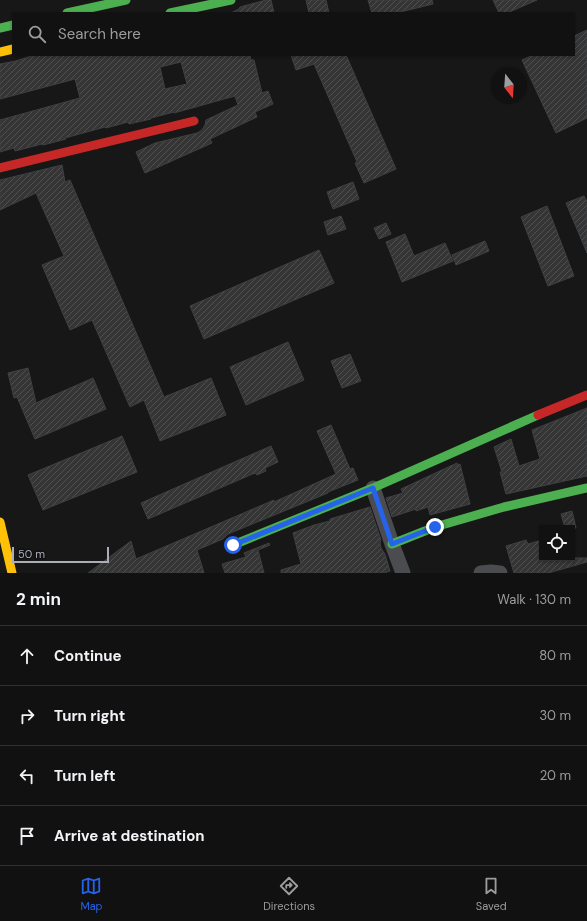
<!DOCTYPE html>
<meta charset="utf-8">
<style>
:root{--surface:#111;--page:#1e1f1f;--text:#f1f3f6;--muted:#9c9d9f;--line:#303131;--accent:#2563eb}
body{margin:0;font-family:"DM Sans",sans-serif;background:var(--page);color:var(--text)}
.controls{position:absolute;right:12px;bottom:12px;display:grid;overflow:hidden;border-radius:0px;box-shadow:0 1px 3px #0004}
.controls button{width:36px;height:36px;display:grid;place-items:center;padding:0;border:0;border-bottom:1px solid var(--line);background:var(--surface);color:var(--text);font:20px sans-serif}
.compass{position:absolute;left:491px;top:68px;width:36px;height:36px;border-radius:50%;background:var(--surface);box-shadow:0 1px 3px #0004;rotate:163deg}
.scale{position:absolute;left:12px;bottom:10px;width:97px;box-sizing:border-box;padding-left:4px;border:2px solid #a8adb8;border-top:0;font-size:11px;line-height:14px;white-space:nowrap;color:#a8adb8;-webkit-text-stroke:3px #111113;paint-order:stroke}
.stop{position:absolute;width:12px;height:12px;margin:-9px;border:3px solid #2563eb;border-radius:50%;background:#fff}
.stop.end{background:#2563eb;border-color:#fff;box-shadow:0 1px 4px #0008}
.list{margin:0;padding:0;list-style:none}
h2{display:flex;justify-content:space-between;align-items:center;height:52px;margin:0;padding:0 16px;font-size:17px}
h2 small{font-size:13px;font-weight:400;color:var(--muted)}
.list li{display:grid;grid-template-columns:26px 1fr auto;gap:12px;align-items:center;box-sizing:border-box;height:60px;padding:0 16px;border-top:1px solid var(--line)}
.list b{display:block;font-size:15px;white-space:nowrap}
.list em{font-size:13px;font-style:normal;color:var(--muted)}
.icon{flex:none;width:22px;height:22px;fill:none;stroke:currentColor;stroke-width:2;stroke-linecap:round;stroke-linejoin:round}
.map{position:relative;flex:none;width:587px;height:573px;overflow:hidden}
.search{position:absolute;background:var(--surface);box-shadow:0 1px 3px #0004;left:12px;right:12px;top:12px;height:44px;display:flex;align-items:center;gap:10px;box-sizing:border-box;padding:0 14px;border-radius:0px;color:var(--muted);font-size:15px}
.sheet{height:292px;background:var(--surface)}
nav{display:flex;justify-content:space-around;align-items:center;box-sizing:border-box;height:56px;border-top:1px solid var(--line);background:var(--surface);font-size:11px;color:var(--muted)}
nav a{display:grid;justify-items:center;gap:2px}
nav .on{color:var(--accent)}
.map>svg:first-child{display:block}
</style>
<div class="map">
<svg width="587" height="573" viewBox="0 0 587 573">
<defs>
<pattern id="building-hatch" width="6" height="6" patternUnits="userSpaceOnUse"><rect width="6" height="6" fill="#353536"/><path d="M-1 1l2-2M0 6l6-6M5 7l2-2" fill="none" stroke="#4f5051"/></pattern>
</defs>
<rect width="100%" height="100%" fill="#171717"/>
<!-- building -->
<path fill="url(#building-hatch)" stroke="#3f4043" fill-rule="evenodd" d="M266,0H271L274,13H231L239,9L240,7Z
M306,0H326L329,13H309Z
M368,0H432L433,4L396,13H372Z
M493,0H537L507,13H499Z
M587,30V118L556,133L522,60L533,55H574V36Z
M34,55H250L251,60H254L262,93L268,91L273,104L255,112L257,117L210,139L212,143L145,173L136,152L155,143L197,133L202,130L205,125L206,120L238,105L235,96L174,113V112L151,118V119L129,124L128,122L106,128L105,127L65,138L66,139L43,145L42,144L15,151L14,148L0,152V120L80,98L75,79L0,99V64L16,61ZM181,62L187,84L165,89L160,67Z
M291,55H346L396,169L364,183L355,163L357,162L314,64L296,70Z
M62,165L65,182L70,180L164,397L211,378L226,415L160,441L144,400L130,407L92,320L70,330L42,265L64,256L36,193L0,210V180Z
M353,182L359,199L333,209L327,192Z
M584,196L587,202V253L566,203Z
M547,206L574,276L548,286L521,217Z
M341,216L346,229L328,235L324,222Z
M386,223L391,234L379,239L374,228Z
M405,234L414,256L445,243L453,261L402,282L386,242Z
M485,241L489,251L456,265L452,255Z
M319,250L334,283L204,339L190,306Z
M288,342L304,380L246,405L230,367Z
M350,354L361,381L342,388L331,361Z
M28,368L36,403L93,378L106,409L35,439L17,397L14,398L8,373Z
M587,408V476L506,494L500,472H502L494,447L511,439L519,466L540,459L532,430Z
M331,425L350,469L353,468L358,480L328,492V493L228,534L223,539L197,550L204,573H88L131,541L136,559L274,500V502L336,474L317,431Z
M122,436L137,472L43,510L28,475Z
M271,446L278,462L265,468L266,471L257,475L255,473L148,519L141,503Z
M457,463L458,465L460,464L470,504L430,515L428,507L416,511V509L392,517L386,498L403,493L401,489Z
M370,507L381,540L380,543L381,548L385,554L390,571L384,573H281V570L301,564L293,533L314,525L330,521V519Z
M572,511L576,528H565L561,514Z
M526,540L528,544L542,540V558H587V562L548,573H514L506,546Z
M269,543L270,545L258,550L264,573H225L222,564L246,557L244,553Z"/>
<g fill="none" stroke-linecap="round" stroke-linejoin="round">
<!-- street -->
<path stroke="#4b4c50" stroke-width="15" d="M373,488L392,544L403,573
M481,573L491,572L500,573"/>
<!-- fast -->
<path stroke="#4caf50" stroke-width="9" d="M67,13L126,0
M170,13L231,0
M0,28L13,25
M392,544L435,527L504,507L587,488
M233,545L373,488L538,415"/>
<!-- slow -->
<path stroke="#ffc107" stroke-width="9" d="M0,52L13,49
M0,522L12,573"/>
<!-- jam -->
<path stroke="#c62828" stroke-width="9" d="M0,168L194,121
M538,415L587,395"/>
</g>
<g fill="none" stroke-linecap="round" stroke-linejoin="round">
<!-- route -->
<path stroke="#2563eb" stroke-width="5" d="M233,545L373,488L392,544L435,527"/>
</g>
</svg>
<div class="controls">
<button><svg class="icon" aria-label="locate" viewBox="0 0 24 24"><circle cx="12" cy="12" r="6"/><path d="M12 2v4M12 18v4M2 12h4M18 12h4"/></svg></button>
</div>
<svg class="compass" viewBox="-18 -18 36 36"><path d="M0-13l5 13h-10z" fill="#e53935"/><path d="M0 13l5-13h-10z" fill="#9c9d9f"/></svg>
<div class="scale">50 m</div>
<div class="stop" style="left:233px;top:545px"></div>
<div class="stop end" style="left:435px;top:527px"></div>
<div class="search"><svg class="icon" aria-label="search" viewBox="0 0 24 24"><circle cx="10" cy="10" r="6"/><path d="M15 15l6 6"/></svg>Search here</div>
</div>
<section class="sheet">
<h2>2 min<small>Walk · 130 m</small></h2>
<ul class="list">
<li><svg class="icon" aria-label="ahead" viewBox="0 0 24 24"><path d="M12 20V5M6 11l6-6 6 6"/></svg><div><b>Continue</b></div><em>80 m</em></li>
<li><svg class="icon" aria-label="right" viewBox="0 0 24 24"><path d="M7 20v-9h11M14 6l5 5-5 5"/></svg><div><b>Turn right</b></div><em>30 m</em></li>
<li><svg class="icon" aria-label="left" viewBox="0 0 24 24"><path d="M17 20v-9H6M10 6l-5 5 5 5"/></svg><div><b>Turn left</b></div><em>20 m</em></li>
<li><svg class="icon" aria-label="arrive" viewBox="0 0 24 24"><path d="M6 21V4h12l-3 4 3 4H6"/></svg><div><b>Arrive at destination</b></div></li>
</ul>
</section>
<nav>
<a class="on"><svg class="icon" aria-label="map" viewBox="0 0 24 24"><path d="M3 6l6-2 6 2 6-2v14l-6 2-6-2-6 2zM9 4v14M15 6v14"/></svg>Map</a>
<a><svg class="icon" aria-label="directions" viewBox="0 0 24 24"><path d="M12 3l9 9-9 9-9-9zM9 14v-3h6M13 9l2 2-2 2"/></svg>Directions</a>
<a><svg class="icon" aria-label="saved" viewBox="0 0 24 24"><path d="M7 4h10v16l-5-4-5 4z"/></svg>Saved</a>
</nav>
